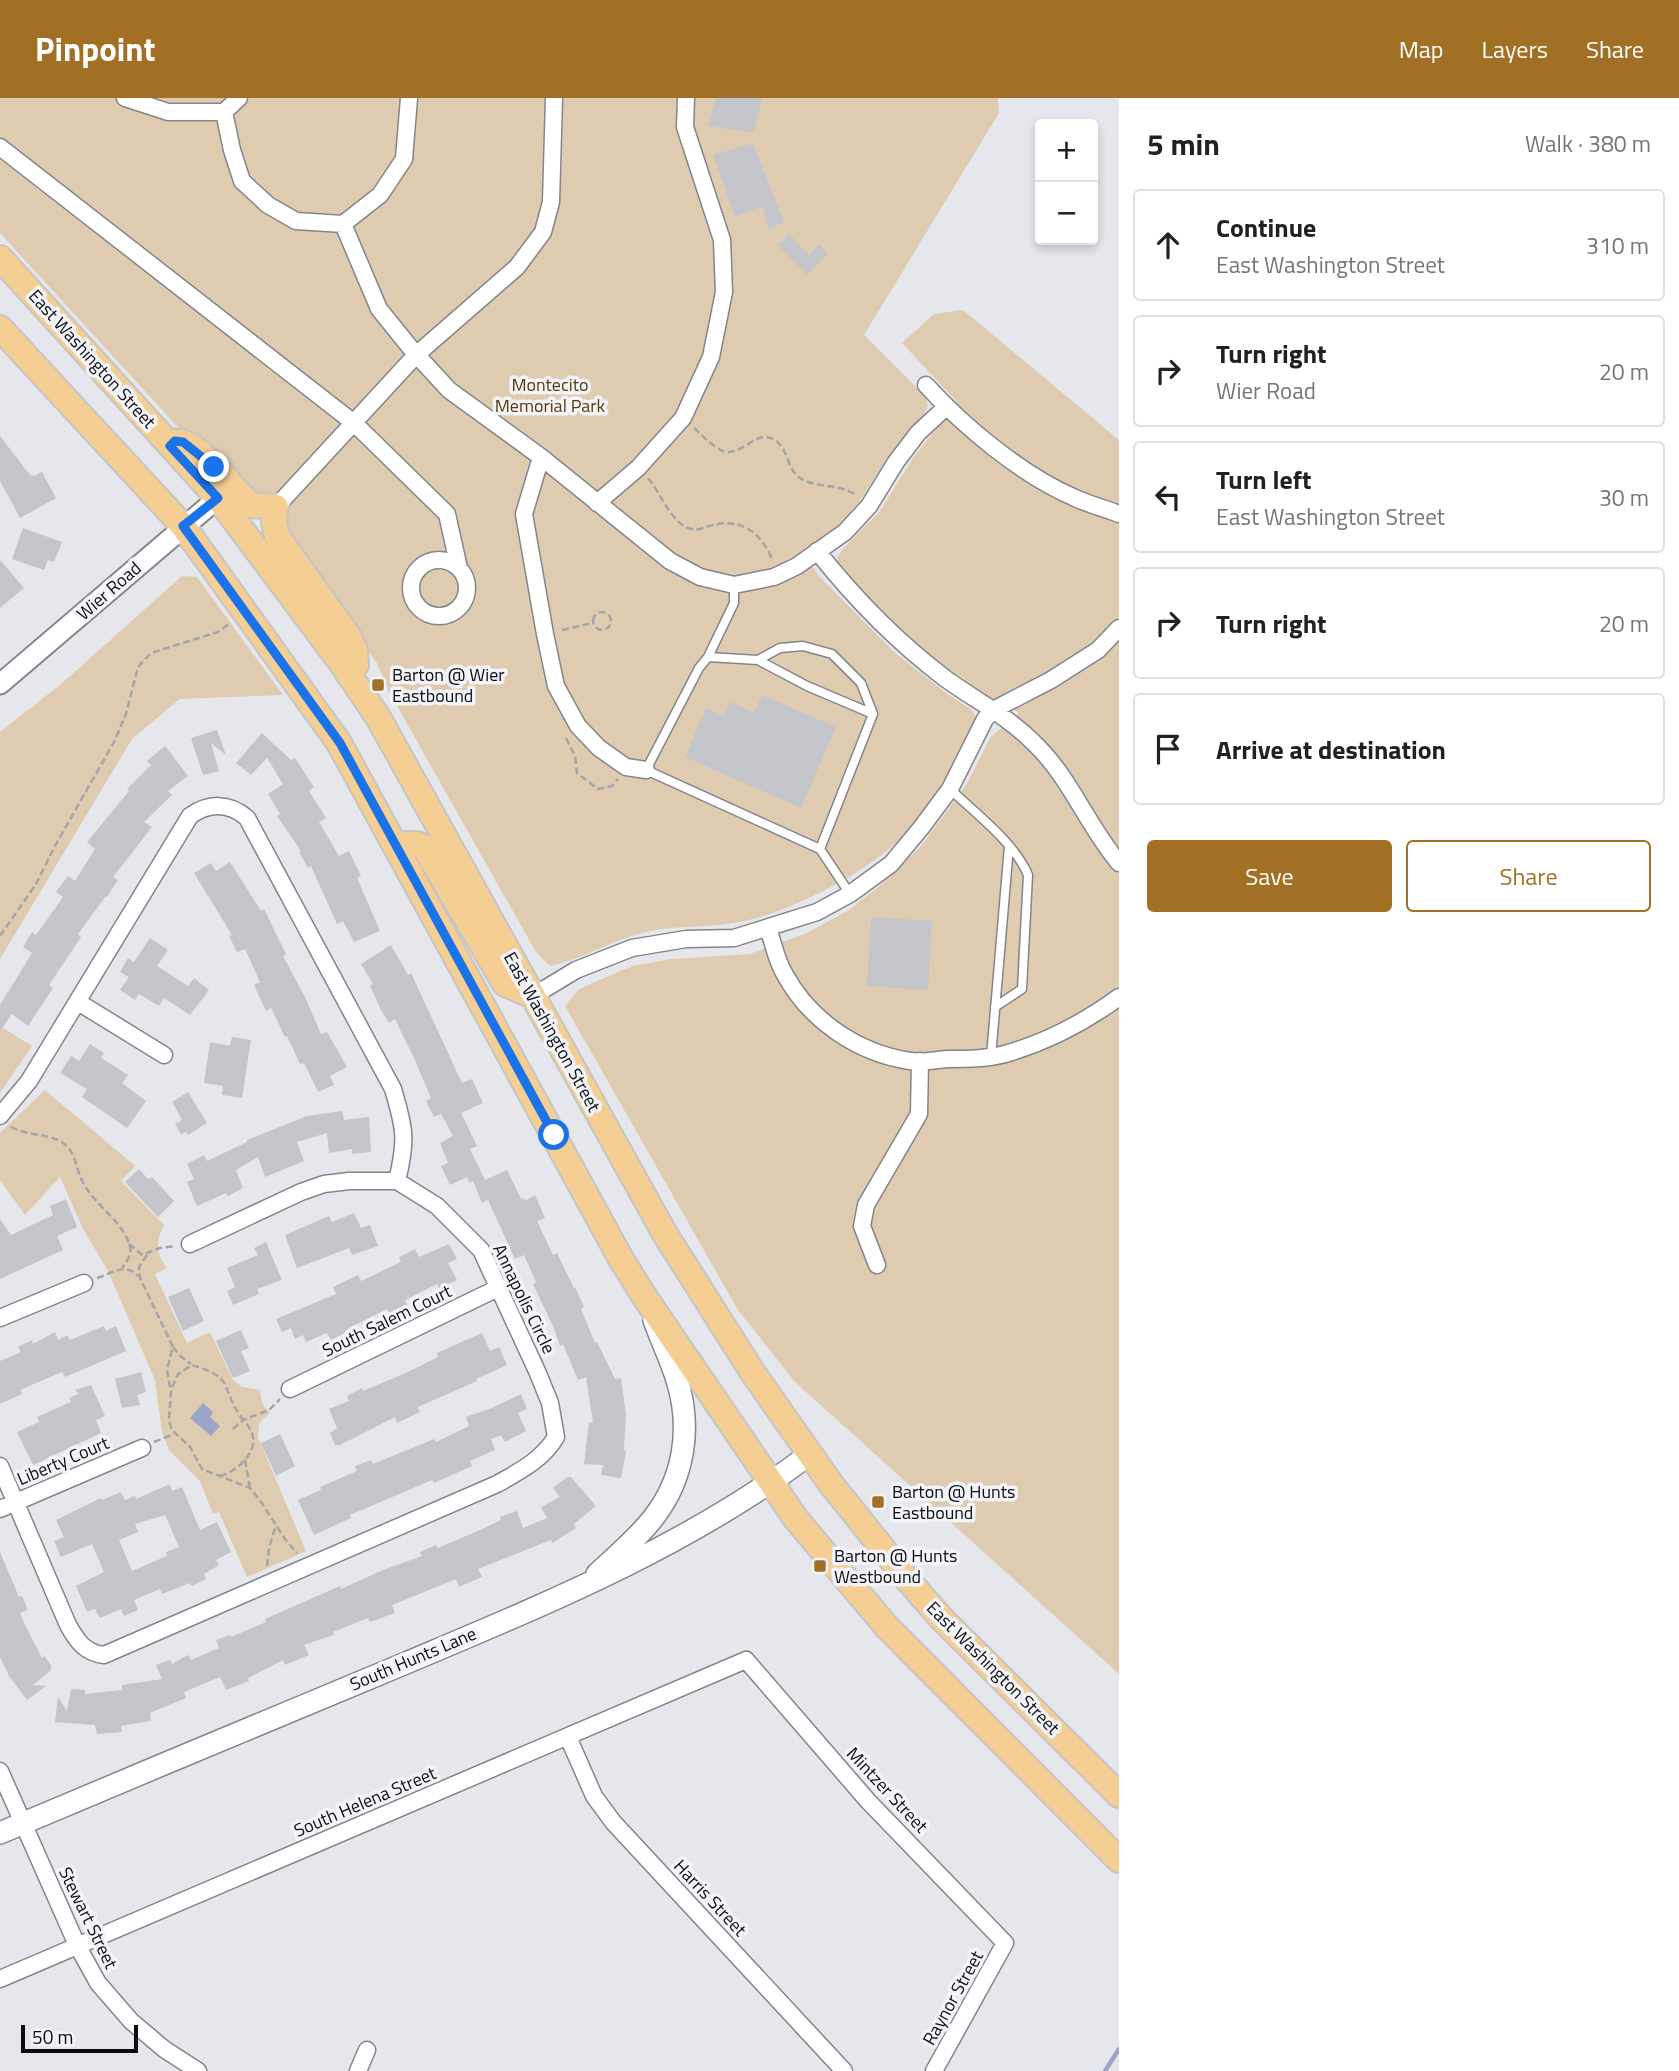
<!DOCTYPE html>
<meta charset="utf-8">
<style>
:root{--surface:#fff;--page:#f2f2f2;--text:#202124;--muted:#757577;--line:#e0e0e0;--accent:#a17024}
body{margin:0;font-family:"Titillium Web",sans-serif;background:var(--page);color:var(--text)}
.controls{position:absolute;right:21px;top:21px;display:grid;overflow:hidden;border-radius:7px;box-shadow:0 4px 10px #0003}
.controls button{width:63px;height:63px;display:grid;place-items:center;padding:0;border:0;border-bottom:2px solid var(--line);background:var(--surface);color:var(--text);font:35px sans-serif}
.scale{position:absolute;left:21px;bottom:18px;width:117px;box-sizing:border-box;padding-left:7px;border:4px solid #0d0d0f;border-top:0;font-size:19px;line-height:24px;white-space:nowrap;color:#0d0d0f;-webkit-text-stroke:5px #f2f4fa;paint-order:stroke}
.stop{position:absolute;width:21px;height:21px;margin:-16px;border:5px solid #1a73e8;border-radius:50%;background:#fff}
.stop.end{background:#1a73e8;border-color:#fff;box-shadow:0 2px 7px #0008}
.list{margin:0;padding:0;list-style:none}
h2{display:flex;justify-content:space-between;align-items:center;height:91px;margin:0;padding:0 28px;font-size:30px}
h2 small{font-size:23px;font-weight:400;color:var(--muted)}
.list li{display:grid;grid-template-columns:46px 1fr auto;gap:21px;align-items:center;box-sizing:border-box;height:112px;margin:0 14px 14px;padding:0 14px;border:2px solid var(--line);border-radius:7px}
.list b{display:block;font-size:26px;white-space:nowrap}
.list p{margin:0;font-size:23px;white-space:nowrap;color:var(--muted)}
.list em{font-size:23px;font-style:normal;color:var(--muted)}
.actions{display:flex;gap:14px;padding:21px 28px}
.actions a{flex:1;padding:16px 0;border:2px solid var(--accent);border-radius:7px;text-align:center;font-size:24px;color:var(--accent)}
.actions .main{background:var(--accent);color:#fff}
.icon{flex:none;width:38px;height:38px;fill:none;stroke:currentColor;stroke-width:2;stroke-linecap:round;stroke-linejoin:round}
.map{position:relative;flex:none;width:1119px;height:1973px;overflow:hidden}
header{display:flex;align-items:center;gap:42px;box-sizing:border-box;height:98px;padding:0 35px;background:var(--accent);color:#fff}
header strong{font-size:33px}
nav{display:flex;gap:38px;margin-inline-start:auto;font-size:24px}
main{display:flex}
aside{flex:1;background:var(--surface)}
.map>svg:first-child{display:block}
</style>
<header>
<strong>Pinpoint</strong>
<nav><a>Map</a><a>Layers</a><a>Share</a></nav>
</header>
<main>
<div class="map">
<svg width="1119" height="1973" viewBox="0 0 1119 1973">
<rect width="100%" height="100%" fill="#e5e7ec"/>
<!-- green -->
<path fill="#dfcbb0" d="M0,0H998L999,15L864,237L925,298L928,308L923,318L890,357L859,404L837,429L803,456L819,478L893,553L950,598L971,611L975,617L976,626C956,661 937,698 911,730C879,769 790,815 740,824C711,830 680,827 650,833C615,840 584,861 550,868L536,854L388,592L377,565L285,441L216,360L176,327L0,135Z
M963,212L1119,342V1576L795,1284L738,1212L565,908L579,891L632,868L672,861L750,856L807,835L849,812L883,785L921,748L966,687L991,639L1019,615C1009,608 996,604 986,597C929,562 882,518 839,468L837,461L842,452L880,413L913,360L957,304L902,245L934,216Z
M182,478L197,479L283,597L180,601L132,641L0,861V634L60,587Z
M0,928L32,948L0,995Z
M45,992L135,1068L121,1083L164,1127C156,1143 155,1155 167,1170L155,1176L187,1245L210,1234L233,1282L242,1289L260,1292L262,1305L270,1315L259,1325L258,1339L306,1453L247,1479L219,1414L213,1416L200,1383L169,1352L162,1334L155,1282L108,1173L83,1131L60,1079L25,1117L0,1082V1035Z"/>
<!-- water -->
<path fill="#9ca5c8" d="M203,1305L213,1314L210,1319L220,1328L211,1338L190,1320Z"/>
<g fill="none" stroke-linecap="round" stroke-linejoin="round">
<!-- stream -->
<path stroke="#9ca5c8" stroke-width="4.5" d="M1105,1973L1119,1951"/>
</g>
<!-- building -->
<path fill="#c3c5ca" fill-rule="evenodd" d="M716,0H763L753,35L708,28Z
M753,45L784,124L769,131L762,108L735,119L713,57Z
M789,136L809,157L819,146L828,155L807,177L778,147Z
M0,338L30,377L34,378L42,374L56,400L20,420L0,383Z
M23,430L62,444L54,464L48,462L44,472L12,461Z
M0,462L24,490L0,510Z
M762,597L836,629L801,710L685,659L706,610L724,618L730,604L754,615Z
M217,632L226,657L211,645L219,673L203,677L191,640Z
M262,635L291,662L295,660L314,689L309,693L326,720L319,724L339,758L349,753L361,778L357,780L380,833L354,844L343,823L337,826L311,768L308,770L299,754L301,753L277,718L280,716L268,696L283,686L267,660L251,677L236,665Z
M165,648L188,678L168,693L172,697L144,724L152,729L113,779L118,782L107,799L106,798L78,836L81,839L49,887L53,890L28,928L12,916L0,933V907L32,855L23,849L32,834L36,837L63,799L56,794L68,778L75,783L95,751L87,744L129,693L127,691L151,667L147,663Z
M230,764L261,813L264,811L286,856L283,858L305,899L321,936L327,934L347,969L330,978L334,987L318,994L304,965L300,966L287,938L285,939L271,910L266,913L254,887L260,884L245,851L237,854L229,838L232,837L194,775L211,765L216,773Z
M871,819L932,823L928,892L867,888Z
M150,840L168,852L157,868L188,888L194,880L209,892L190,917L164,900L159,908L139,896L135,902L120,892L129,879L120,874L128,860L134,864Z
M391,847L408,877L411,875L462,985L472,981L483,1005L461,1015L477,1048L470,1051L485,1082L507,1072L521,1101L524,1100L525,1103L535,1097L545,1120L537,1123L553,1157L557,1155L574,1190L575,1189L584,1209L581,1211L595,1245L597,1244L615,1281L621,1280L626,1316L624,1352L626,1353L621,1380L601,1377L603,1367L584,1366L589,1324L593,1325L586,1279L578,1282L563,1246L560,1248L553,1228L533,1186L536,1184L524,1157L515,1161L488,1102L482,1105L473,1083L470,1085L467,1079L450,1087L441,1068L448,1065L440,1045L453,1038L441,1016L434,1019L426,1003L431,1000L414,960L395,921L389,925L381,912L370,888L373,886L361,866Z
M232,939L251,942L242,1000L222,997L223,988L204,985L210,944L230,948Z
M90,946L104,955L101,960L128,977L122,985L146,1003L127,1030L82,999L87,991L60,975L71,958L79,963Z
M188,994L207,1025L188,1037L186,1034L181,1036L175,1026L182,1022L172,1004Z
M342,1013L344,1022L369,1019L371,1054L352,1056V1051L329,1055L327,1035L297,1044L304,1063L265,1079L258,1059L236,1072L243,1090L228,1098L226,1095L197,1108L187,1084L194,1081L187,1066L204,1057L207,1063L247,1044V1042L307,1018Z
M139,1071L148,1081L152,1079L174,1103L158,1119L125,1084Z
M66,1101L77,1129L57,1138L63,1152L0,1181V1121L11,1137L53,1117L50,1108Z
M354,1115L361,1130L370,1127L378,1148L352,1157L349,1150L297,1170L285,1137L329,1118L332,1124Z
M266,1144L282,1182L257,1191L259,1196L233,1207L227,1193L235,1189L227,1170L258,1157L254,1150Z
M449,1146L457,1161L448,1165L457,1182L439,1190L437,1186L405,1202L407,1207L390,1216L387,1211L347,1231L348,1233L331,1242L327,1235L306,1244L303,1237L295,1241L291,1230L282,1234L276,1221L336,1196L333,1189L358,1177L361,1183L401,1164L399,1159L415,1151L419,1159Z
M189,1190L204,1223L183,1233L168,1199Z
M104,1228L106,1233L116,1228L126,1253L65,1279L62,1274L20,1292L22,1296L0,1306V1263L21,1254L18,1249L32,1242L33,1246L55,1234L58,1242L67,1237L70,1242Z
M241,1232L249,1250L241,1253L250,1273L233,1280L216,1243Z
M482,1235L490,1253L499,1249L507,1267L476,1281L477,1283L418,1309L420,1314L397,1325L395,1319L340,1347H335L330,1335L337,1330L329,1311L349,1303L347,1298L362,1290L363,1293L408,1274L438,1259L437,1255Z
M141,1274L146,1294L137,1297L140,1307L122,1310L115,1281Z
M91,1287L105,1318L96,1322L101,1335L33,1367L17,1334L39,1324L37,1319L71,1304L69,1300L79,1296L75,1292Z
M521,1296L527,1311L518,1315L526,1333L505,1344L501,1337L491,1341L495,1352L470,1363L472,1368L434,1385L432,1382L350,1417L351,1420L314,1437L298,1402L321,1392L320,1389L357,1373L355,1368L371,1362L373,1366L434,1341L436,1344L469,1328L466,1319L492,1310Z
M280,1336L295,1368L276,1378L261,1345Z
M567,1379H571L596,1408L574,1426L576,1430L552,1445L551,1442L478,1471L482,1479L459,1489L456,1481L392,1507L395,1515L370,1524L368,1520L333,1534L334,1537L304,1547L309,1557L285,1567L283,1562L248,1580L249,1583L226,1592L220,1579L184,1594L186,1600L150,1615L151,1623L121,1628L122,1634L97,1636L95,1627L55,1624L58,1599L67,1613L71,1591L85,1592V1596L122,1592V1587L162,1581L156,1567L170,1562L172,1566L188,1557L191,1562L219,1550L216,1542L230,1537L231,1539L266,1524L265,1521L340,1488L341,1491L383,1472L422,1458L420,1454L436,1447L438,1450L480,1432L501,1422L500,1419L517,1413L523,1430L547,1420L541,1409L560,1399L553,1390Z
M170,1386L172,1393L182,1389L200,1432L217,1424L231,1454L216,1462L219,1467L204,1476L206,1481L192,1488L190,1485L162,1496L160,1491L134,1502L138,1512L124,1518L121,1511L100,1520L95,1511L87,1514L76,1488L104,1474L92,1446L61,1459L54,1443L64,1439L56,1422L101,1400L102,1402L121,1394L125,1402L135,1398L136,1401ZM165,1417L179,1449L166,1454L167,1458L132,1473L119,1442L138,1434L135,1426Z
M0,1454L19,1499L22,1498L28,1512L20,1515L24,1525L42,1560L44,1558L51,1567V1572L33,1587L46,1588L27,1602L9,1578L0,1559Z"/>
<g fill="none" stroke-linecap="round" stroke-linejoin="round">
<!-- service casing -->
<g stroke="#84858a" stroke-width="11">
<path id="service" d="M734,487V505L708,559L699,570L646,672L820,751L850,796
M708,559L758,562L807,588L873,616L820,751
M758,562L780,550L803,548L832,556L861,585L873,616
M950,691C975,715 1015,745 1028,777L1022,891L995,909
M991,959L1009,748"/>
</g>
<!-- minor casing -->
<g stroke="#84858a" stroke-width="19">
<path id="minor" d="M125,0L168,14H224L239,0
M224,14L232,52L242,83L268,107L296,123L343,126L380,97L404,61L409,0
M0,49L354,325L447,416L459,470
M343,126L379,211L413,253L449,292L541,359L670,463L700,479L734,487L774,479L797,468L845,434L869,408L896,364L918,335L946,309
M926,287C963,328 1022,377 1073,399C1087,406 1104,410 1119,416
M541,359L524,416L545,536L556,588L578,628L599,650L626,669L646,672
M597,405L638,370L683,320L711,259L724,194L722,142L685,29L686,0
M276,409L416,257L517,169L543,134L551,104L554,0
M817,453C855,501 897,544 946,581C975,602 1007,618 1033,644C1071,680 1086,726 1119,765
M411 490a28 28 0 1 1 56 0a28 28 0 1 1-56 0Z
M768,830C773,844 776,861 784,875C809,922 857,955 910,963C922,965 935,962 947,961C967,961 986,961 1005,956C1047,944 1085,924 1119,899
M533,898L576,872L632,850L686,841L734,840L817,814L850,796L891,766L921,730L950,691L985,621L995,611L1051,582L1098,552L1119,530
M78,904L164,957
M0,1018L29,983L190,718C208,705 229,704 247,720L393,991C405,1031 407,1042 397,1083
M877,1167L862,1128L866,1107L919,1016L920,963
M0,1220L84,1185
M290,1291L500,1189
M0,1368L68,1527C77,1543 85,1555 104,1557L497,1386C520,1373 542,1362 556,1339L550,1305L537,1273L481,1152L437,1108L397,1083H349L324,1086L301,1094L190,1146
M0,1411L142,1350
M568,1639L594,1698L613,1724L844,1973
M0,1673L77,1847L98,1885L131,1923L164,1951L198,1973
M0,1881L746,1562L868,1703L1005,1845L934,1973
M358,1973L367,1952"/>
</g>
<!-- tertiary casing -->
<g stroke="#84858a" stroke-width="23">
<path id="tertiary" d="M0,586L218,400"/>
</g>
<!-- secondary casing -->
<g stroke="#84858a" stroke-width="24">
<path id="secondary" d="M597,1476C616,1458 638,1440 654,1419C684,1380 692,1330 677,1282C671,1262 661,1242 654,1222
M0,1735C135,1678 271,1621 406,1565C548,1505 686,1449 810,1356"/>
</g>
<!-- primary casing -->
<g stroke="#c5c5c5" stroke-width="28">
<path id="primary" d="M0,160L218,400L342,566L379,621L665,1136L753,1275L831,1386L907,1481L941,1520L1119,1697
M0,230L183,428L339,645L621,1161L646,1201L796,1421L886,1528L1119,1762
M174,344C196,338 234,394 251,407L276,409L274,424L277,438L349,539L355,552L356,567L348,576
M395,746H417L425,750L505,886L533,898"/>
</g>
<!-- path -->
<path stroke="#a3a4a8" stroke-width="2.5" stroke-dasharray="7 3.5" stroke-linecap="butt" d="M694,330C703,338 712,348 723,353C742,359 755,332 773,341C789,349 786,371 800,380C817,391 839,385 856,397
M648,380C660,394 671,424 688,430C696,433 701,431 709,428C740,419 760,433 772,461
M593 523a9 9 0 1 1 18 0a9 9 0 1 1-18 0Z
M562,532L593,525
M566,640L575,658L577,675L598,691L612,688L618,681
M0,838L36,786L55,748L114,644L126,616L138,569L151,555L218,534L230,525
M11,1029C27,1038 48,1035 63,1045C77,1054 76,1075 85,1088C97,1108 120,1122 129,1145C133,1155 128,1162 122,1170
M129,1146L142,1157L160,1150L176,1148
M147,1157L139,1169L140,1180L173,1249L167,1271L170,1289
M97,1180C113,1175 125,1164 138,1178
M173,1249L180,1258L191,1266
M233,1331L243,1322L269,1312L280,1301
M154,1344L174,1336
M245,1362L250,1390
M220,1378C235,1374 256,1357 253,1339C252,1330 243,1323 239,1316C220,1287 235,1280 192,1267L178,1276L171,1292L169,1323L172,1332L190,1349L202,1371L250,1390L261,1404L285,1441L297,1455
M267,1468L269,1450L276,1427"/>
<!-- service -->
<use href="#service" stroke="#fff" stroke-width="8"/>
<!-- minor -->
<use href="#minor" stroke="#fff" stroke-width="16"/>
<!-- tertiary -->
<use href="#tertiary" stroke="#fff" stroke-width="19"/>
<!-- secondary -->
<use href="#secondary" stroke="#fff" stroke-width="21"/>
<!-- primary -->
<use href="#primary" stroke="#f5ce94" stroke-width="24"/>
</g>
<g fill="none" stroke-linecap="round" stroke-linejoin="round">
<!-- route -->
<path stroke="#1a73e8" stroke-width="9" d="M214,369L183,344L175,343L170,348L218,400L183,428L340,645L554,1037"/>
</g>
<!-- markers -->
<g fill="#a17024" stroke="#f2f4fa" stroke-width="2.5">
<rect x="371" y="580" width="14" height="14" rx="3.5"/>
<rect x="871" y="1397" width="14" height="14" rx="3.5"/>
<rect x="813" y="1461" width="14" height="14" rx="3.5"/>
</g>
<g text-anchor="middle" stroke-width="7" stroke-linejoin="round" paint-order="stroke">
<!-- street labels -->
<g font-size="18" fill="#0d0d0f" stroke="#f2f4fa">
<text transform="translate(92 261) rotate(48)" y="6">East Washington Street</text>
<text transform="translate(109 493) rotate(-41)" y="6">Wier Road</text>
<text transform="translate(552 934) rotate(61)" y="6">East Washington Street</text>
<text transform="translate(524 1201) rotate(64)" y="6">Annapolis Circle</text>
<text transform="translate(387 1223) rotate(-26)" y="6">South Salem Court</text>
<text transform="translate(63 1363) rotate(-23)" y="6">Liberty Court</text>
<text transform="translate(413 1561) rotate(-23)" y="6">South Hunts Lane</text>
<text transform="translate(993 1570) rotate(45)" y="6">East Washington Street</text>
<text transform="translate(887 1692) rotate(47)" y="6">Mintzer Street</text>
<text transform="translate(365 1704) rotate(-23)" y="6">South Helena Street</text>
<text transform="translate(710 1800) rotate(47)" y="6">Harris Street</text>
<text transform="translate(88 1820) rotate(64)" y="6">Stewart Street</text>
<text transform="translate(953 1900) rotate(-61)" y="6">Raynor Street</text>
</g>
<!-- park labels -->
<g font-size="18" fill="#5c3b00" stroke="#f2f4fa">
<text x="550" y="293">Montecito<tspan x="550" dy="21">Memorial Park</tspan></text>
</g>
<!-- poi labels -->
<g font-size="18" fill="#0d0d0f" stroke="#f2f4fa" text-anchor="start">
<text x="392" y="583">Barton @ Wier<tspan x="392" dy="21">Eastbound</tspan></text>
<text x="892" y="1400">Barton @ Hunts<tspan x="892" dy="21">Eastbound</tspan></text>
<text x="834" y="1464">Barton @ Hunts<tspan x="834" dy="21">Westbound</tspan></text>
</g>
</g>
</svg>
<div class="controls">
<button>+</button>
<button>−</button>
</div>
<div class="scale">50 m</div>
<div class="stop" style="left:554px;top:1037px"></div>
<div class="stop end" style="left:214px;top:369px"></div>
</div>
<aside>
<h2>5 min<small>Walk · 380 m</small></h2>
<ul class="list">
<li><svg class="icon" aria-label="ahead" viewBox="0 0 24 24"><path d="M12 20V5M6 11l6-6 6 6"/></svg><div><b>Continue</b><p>East Washington Street</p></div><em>310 m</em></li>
<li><svg class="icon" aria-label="right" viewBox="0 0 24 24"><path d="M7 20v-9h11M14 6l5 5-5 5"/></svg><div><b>Turn right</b><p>Wier Road</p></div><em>20 m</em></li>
<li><svg class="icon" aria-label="left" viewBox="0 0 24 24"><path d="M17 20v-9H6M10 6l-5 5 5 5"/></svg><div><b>Turn left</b><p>East Washington Street</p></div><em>30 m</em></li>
<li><svg class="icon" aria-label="right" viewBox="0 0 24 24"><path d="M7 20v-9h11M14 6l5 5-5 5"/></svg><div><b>Turn right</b></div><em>20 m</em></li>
<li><svg class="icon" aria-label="arrive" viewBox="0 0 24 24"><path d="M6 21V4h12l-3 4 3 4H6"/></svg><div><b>Arrive at destination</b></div></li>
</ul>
<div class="actions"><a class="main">Save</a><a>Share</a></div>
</aside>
</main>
